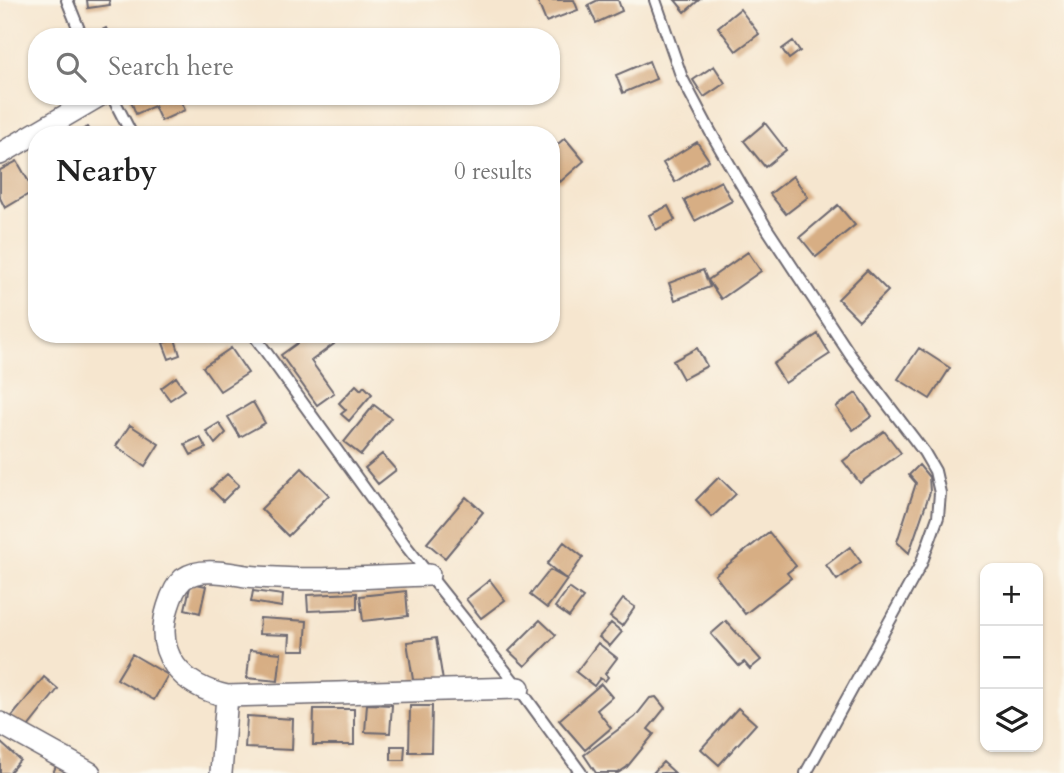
<!DOCTYPE html>
<meta charset="utf-8">
<style>
:root{--surface:#fff;--page:#f6f6f6;--text:#222;--muted:#767676;--line:#e0e0e0}
body{margin:0;font-family:Cardo,serif;background:var(--page);color:var(--text)}
.controls{position:absolute;right:21px;bottom:21px;display:grid;overflow:hidden;border-radius:14px;box-shadow:0 2px 5px #0004}
.controls button{width:63px;height:63px;display:grid;place-items:center;padding:0;border:0;border-bottom:2px solid var(--line);background:var(--surface);color:var(--text);font:35px sans-serif}
.list{margin:0;padding:0;list-style:none}
h2{display:flex;justify-content:space-between;align-items:center;height:91px;margin:0;padding:0 28px;font-size:30px}
h2 small{font-size:23px;font-weight:400;color:var(--muted)}
.icon{flex:none;width:38px;height:38px;fill:none;stroke:currentColor;stroke-width:2;stroke-linecap:round;stroke-linejoin:round}
.map{position:relative;flex:none;width:1064px;height:773px;overflow:hidden}
.search{position:absolute;background:var(--surface);box-shadow:0 2px 5px #0004;left:28px;top:28px;width:532px;height:77px;display:flex;align-items:center;gap:18px;box-sizing:border-box;padding:0 24px;border-radius:28px;color:var(--muted);font-size:26px}
.panel{position:absolute;background:var(--surface);box-shadow:0 2px 5px #0004;left:28px;top:126px;width:532px;height:217px;border-radius:28px}
.map>svg:first-child{display:block}
</style>
<div class="map">
<svg width="1064" height="773" viewBox="0 0 1064 773">
<rect width="100%" height="100%" fill="#fbf7ec"/>
<filter id="ink" filterUnits="userSpaceOnUse"><feTurbulence type="fractalNoise" baseFrequency=".0143" numOctaves="2"/><feDisplacementMap in="SourceGraphic" scale="14" xChannelSelector="R" yChannelSelector="G"/><feConvolveMatrix kernelMatrix="1 2 1 2 8 2 1 2 1" color-interpolation-filters="sRGB"/></filter>
<filter id="wash" filterUnits="userSpaceOnUse"><feTurbulence type="fractalNoise" baseFrequency=".00686" numOctaves="4" result="noise"/><feDisplacementMap in="SourceGraphic" scale="28" xChannelSelector="R" yChannelSelector="G"/><feGaussianBlur stdDeviation="1.57" result="paint"/><feColorMatrix in="noise" values="0 0 0 0 0 0 0 0 0 0 0 0 0 0 0 0 0 1.4 0 .05"/><feComposite in="paint" operator="in"/></filter>
<g filter="url(#wash)">
<rect width="100%" height="100%" fill="#f6e6cf"/>
<g id="blocks">
<!-- building -->
<path fill="#d7ae84" d="M87,0H109L110,5L88,8Z
M537,0H574L578,10L546,22Z
M598,0H618L622,11L596,23L588,5Z
M675,0H699L685,12Z
M740,9L759,34L736,51L718,27Z
M106,28L110,37H96L95,33Z
M793,41L800,51L789,59L782,49Z
M649,61L656,79L623,93L616,75Z
M714,66L725,83L704,97L693,80Z
M129,96H178L185,110L161,121L154,106L136,114Z
M765,123L786,150L765,167L744,141Z
M87,127L92,135H73Z
M565,138L584,161L560,182L551,172V150Z
M697,142L709,160L675,182L663,163Z
M17,161L34,191L5,208L0,198V170Z
M793,176L808,197L786,214L770,194Z
M721,181L732,201L695,221L684,200Z
M838,205L855,225L816,257L800,237Z
M668,206L675,220L656,230L649,215Z
M748,252L761,271L721,299L708,280Z
M703,270L710,287L675,300L669,283Z
M867,270L888,291L859,320L838,299Z
M310,334H327L334,344L311,361L334,393L317,405L281,355Z
M818,334L830,354L785,383L773,364Z
M175,339L180,355L169,359L163,343Z
M231,348L248,373L220,391L203,367Z
M697,348L707,366L683,379L673,361Z
M919,348L950,368L930,399L898,379Z
M176,377L185,390L170,400L161,388Z
M356,385L361,390L364,386L372,394L349,421L341,414L346,410L339,403Z
M856,393L872,416L853,430L836,407Z
M253,402L265,423L240,437L228,417Z
M374,405L391,418L361,455L344,442Z
M219,423L226,433L215,444L206,431Z
M130,425L159,444L145,466L116,446Z
M884,431L901,453L860,483L843,461Z
M200,437L206,448L191,455L185,444Z
M382,454L396,470L378,484L365,468Z
M919,465L929,477L930,492L909,553L897,542L916,483L909,475Z
M302,468L329,495L288,536L261,509Z
M227,474L239,485L223,501L211,489Z
M719,477L736,494L712,517L696,500Z
M466,497L483,512L445,558L427,543Z
M769,532L796,566L787,573L791,578L745,614L715,575Z
M564,542L583,557L547,608L530,595L550,570L566,579L547,564Z
M850,547L861,562L837,580L826,565Z
M490,580L505,600L481,618L466,599Z
M191,583L206,586L200,613L185,609Z
M569,588L583,598L569,617L555,607Z
M253,591L283,595L282,607L251,602Z
M406,591L408,616L363,621L360,596Z
M357,593V609L308,611L307,595Z
M623,599L635,607L622,626L610,617Z
M260,618L307,621L305,650H289L290,635L259,634Z
M540,620L556,635L525,666L509,651Z
M726,621L761,660L750,669L744,662L739,666L711,634Z
M611,623L622,632L610,646L599,637Z
M436,638L443,681L414,686L407,642Z
M598,643L617,658L605,674L608,677L605,681L600,678L594,686L576,672Z
M250,650L281,653L278,681L247,678Z
M132,654L168,675L154,700L117,679Z
M44,677L58,689L24,732L9,720Z
M601,684L612,697L597,710L611,728L585,750L559,720Z
M656,697L665,708L648,729L654,734L627,767L618,773H596L584,755L635,717L650,698Z
M367,704L392,705L390,733L365,732Z
M410,706H432L431,752H409Z
M738,708L756,724L719,765L701,749Z
M314,709H354V745H313Z
M247,716L293,719L292,750L245,748Z
M0,742L20,760L9,773H0Z
M391,746H405L404,760H391Z
M663,762L675,773H653Z
M56,766L69,773H53Z"/>
</g>
</g>
<g filter="url(#ink)">
<use href="#blocks" fill-opacity="0" stroke="#6c676f" stroke-width="2"/>
<g fill="none" stroke-linecap="round" stroke-linejoin="round">
<!-- service casing -->
<g stroke="#6c676f" stroke-width="14">
<path id="service" d="M67,0L82,37
M655,0L682,78L710,131L766,227L851,356L924,452L935,471L940,493L938,517L921,564L806,773
M112,96L132,135
M253,334L406,546L519,688L581,773"/>
</g>
<!-- minor casing -->
<g stroke="#6c676f" stroke-width="24">
<path id="minor" d="M0,154L99,96
M429,575C367,577 308,582 246,576C226,573 200,567 183,579C175,586 171,597 168,607C153,655 182,686 227,696L519,688
M0,723L90,773
M221,773L227,696"/>
</g>
<!-- service -->
<use href="#service" stroke="#fff" stroke-width="10"/>
<!-- minor -->
<use href="#minor" stroke="#fff" stroke-width="21"/>
</g>
</g>
</svg>
<div class="controls">
<button>+</button>
<button>−</button>
<button><svg class="icon" aria-label="layers" viewBox="0 0 24 24"><path d="M12 4l9 5-9 5-9-5zM3 14l9 5 9-5"/></svg></button>
</div>
<div class="search"><svg class="icon" aria-label="search" viewBox="0 0 24 24"><circle cx="10" cy="10" r="6"/><path d="M15 15l6 6"/></svg>Search here</div>
<section class="panel">
<h2>Nearby<small>0 results</small></h2>
<ul class="list">
</ul>
</section>
</div>
